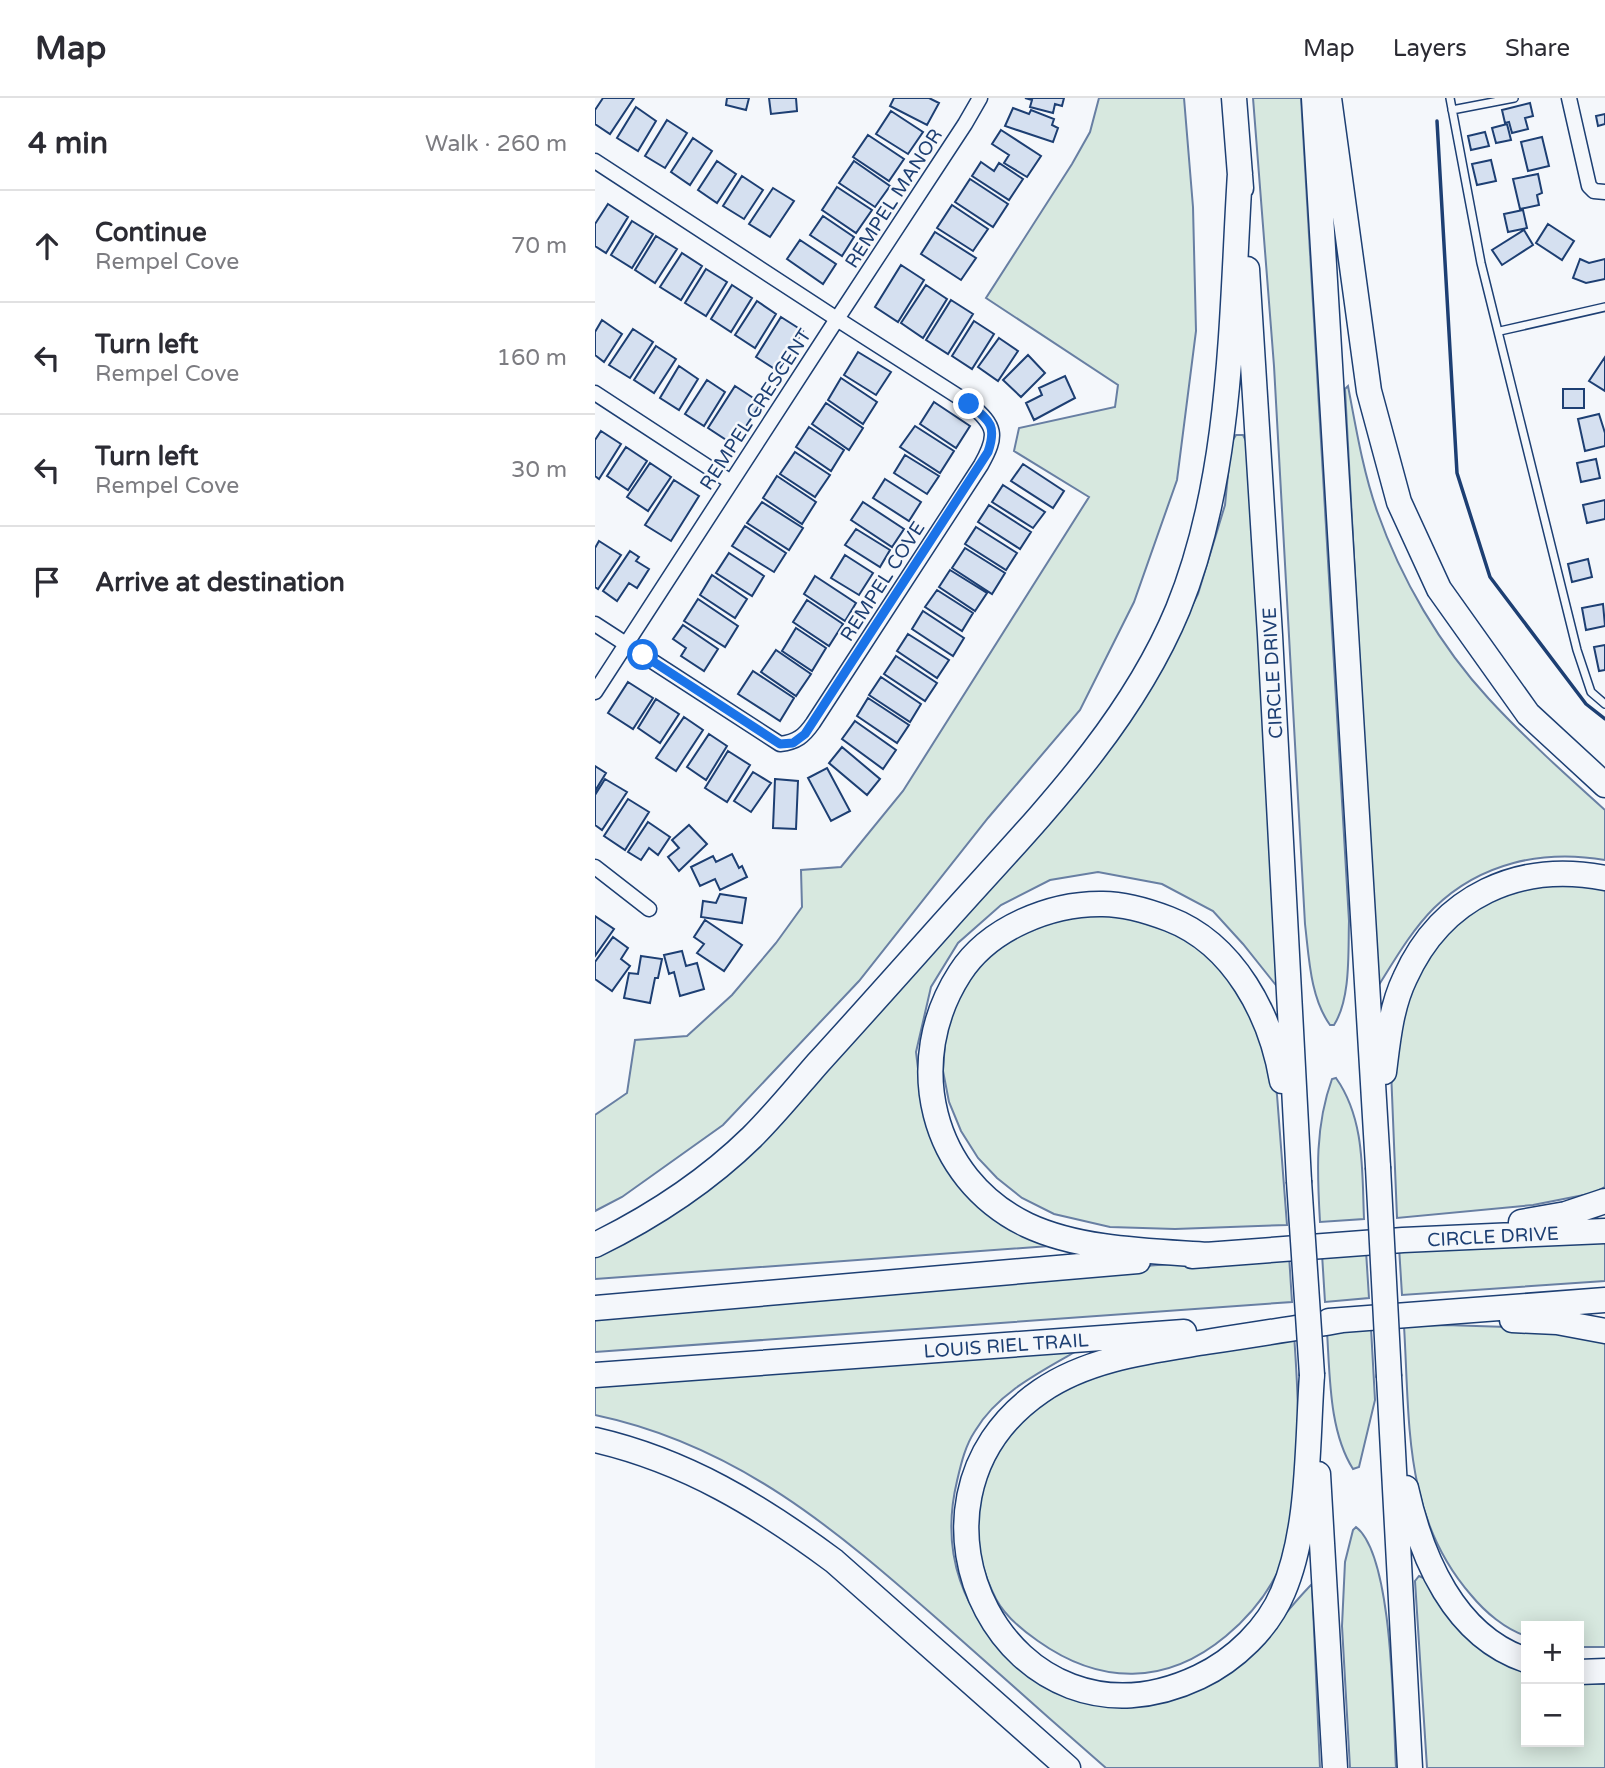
<!DOCTYPE html>
<meta charset="utf-8">
<style>
:root{--surface:#fff;--page:#f7f7f7;--text:#2b2b33;--muted:#7c7c81;--line:#e1e1e2}
body{margin:0;font-family:"Varela Round",sans-serif;background:var(--page);color:var(--text)}
.controls{position:absolute;right:21px;bottom:21px;display:grid;overflow:hidden;border-radius:0px;box-shadow:0 4px 18px #0003}
.controls button{width:63px;height:63px;display:grid;place-items:center;padding:0;border:0;border-bottom:2px solid var(--line);background:var(--surface);color:var(--text);font:35px sans-serif}
.stop{position:absolute;width:21px;height:21px;margin:-16px;border:5px solid #1a73e8;border-radius:50%;background:#fff}
.stop.end{background:#1a73e8;border-color:#fff;box-shadow:0 2px 7px #0008}
.list{margin:0;padding:0;list-style:none}
h2{display:flex;justify-content:space-between;align-items:center;height:91px;margin:0;padding:0 28px;font-size:30px}
h2 small{font-size:23px;font-weight:400;color:var(--muted)}
.list li{display:grid;grid-template-columns:46px 1fr auto;gap:21px;align-items:center;box-sizing:border-box;height:112px;padding:0 28px;border-top:2px solid var(--line)}
.list b{display:block;font-size:26px;white-space:nowrap}
.list p{margin:0;font-size:23px;white-space:nowrap;color:var(--muted)}
.list em{font-size:23px;font-style:normal;color:var(--muted)}
.icon{flex:none;width:38px;height:38px;fill:none;stroke:currentColor;stroke-width:2;stroke-linecap:round;stroke-linejoin:round}
.map{position:relative;flex:none;width:1010px;height:1670px;overflow:hidden}
header{display:flex;align-items:center;gap:42px;box-sizing:border-box;height:98px;padding:0 35px;background:var(--surface);border-bottom:2px solid var(--line)}
header strong{font-size:33px}
nav{display:flex;gap:38px;margin-inline-start:auto;font-size:24px}
main{display:flex}
aside{flex:1;background:var(--surface)}
.map>svg:first-child{display:block}
</style>
<header>
<strong>Map</strong>
<nav><a>Map</a><a>Layers</a><a>Share</a></nav>
</header>
<main>
<aside>
<h2>4 min<small>Walk · 260 m</small></h2>
<ul class="list">
<li><svg class="icon" aria-label="ahead" viewBox="0 0 24 24"><path d="M12 20V5M6 11l6-6 6 6"/></svg><div><b>Continue</b><p>Rempel Cove</p></div><em>70 m</em></li>
<li><svg class="icon" aria-label="left" viewBox="0 0 24 24"><path d="M17 20v-9H6M10 6l-5 5 5 5"/></svg><div><b>Turn left</b><p>Rempel Cove</p></div><em>160 m</em></li>
<li><svg class="icon" aria-label="left" viewBox="0 0 24 24"><path d="M17 20v-9H6M10 6l-5 5 5 5"/></svg><div><b>Turn left</b><p>Rempel Cove</p></div><em>30 m</em></li>
<li><svg class="icon" aria-label="arrive" viewBox="0 0 24 24"><path d="M6 21V4h12l-3 4 3 4H6"/></svg><div><b>Arrive at destination</b></div></li>
</ul>
</aside>
<div class="map">
<svg width="1010" height="1670" viewBox="0 0 1010 1670">
<rect width="100%" height="100%" fill="#f4f7fb"/>
<!-- green -->
<path fill="#d7e8df" stroke="#687fa3" stroke-width="2" d="M504,0H589L598,109L601,233L582,382L539,504L485,612L393,720L264,883L128,1027L27,1099L0,1113V1017L32,995L40,942L92,938L137,897L181,845L207,809L206,772L246,769L308,693L494,399L419,353L424,330L520,309L523,287L391,200L477,66L495,34Z
M658,0H706L754,823C753,854 756,900 739,927H735C715,899 714,859 710,826L679,268Z
M753,288C761,330 768,373 782,413C806,481 845,548 894,601C930,640 970,676 1010,712V762C948,751 885,765 839,810C816,833 799,863 782,890L750,291Z
M641,337H648L653,347L684,891L648,846L618,813L567,786L503,774L455,782L406,807L363,845L336,889L321,954L328,1012L351,1063L469,1147L0,1181V1149L102,1091L571,560L603,496L630,407L636,345Z
M1010,785V1089L999,1095L938,1107L802,1120L796,972L819,876L864,818L915,788Z
M481,809L570,822L637,873L673,940L682,997L692,1127L580,1131L515,1129L459,1116L427,1100L402,1080L383,1060L366,1033L354,1004L348,973L350,944L359,905L391,854Z
M741,980C770,1021 767,1073 769,1121L725,1124C722,1074 720,1028 737,981Z
M1010,1136V1183L807,1197L804,1149Z
M771,1153L774,1200L730,1204L727,1156Z
M694,1157L697,1204L0,1254V1210Z
M850,1227L913,1229L1010,1240V1549H984V1528H931V1538C910,1531 890,1514 876,1497C808,1419 815,1325 809,1228Z
M776,1230L780,1302L764,1369L758,1371C734,1333 735,1278 732,1234Z
M699,1236C703,1293 706,1352 699,1409C698,1419 698,1431 695,1441C685,1480 662,1512 631,1538C571,1588 505,1587 443,1543C427,1532 410,1518 401,1501C362,1425 386,1345 455,1298C465,1291 478,1287 490,1282C506,1275 522,1266 539,1261C556,1255 575,1255 593,1252C628,1247 664,1241 699,1236Z
M492,1247C453,1270 404,1292 380,1333C370,1348 366,1366 362,1383C345,1454 367,1516 422,1564C439,1579 458,1592 480,1599C493,1602 509,1601 523,1603C556,1605 591,1601 620,1584C660,1560 685,1518 717,1486L725,1670H511C456,1622 402,1574 347,1525C241,1432 143,1347 0,1317V1282Z
M761,1429C799,1458 798,1621 801,1670H755L747,1528L750,1464L758,1432Z
M824,1478L833,1482L931,1573V1644H984V1585L1010,1586V1670H832L820,1483Z"/>
<!-- building -->
<path fill="#d5e0f0" stroke="#1d3f73" stroke-width="2" d="M8,0H39L15,36L0,26V12Z
M132,0H154L151,12L131,7Z
M174,0H201L202,13L176,16Z
M299,0H334L344,5L332,27L295,8Z
M430,0H469L467,8L460,6L458,15L435,9L437,2Z
M935,5L938,18L930,20L933,31L917,35L914,24L910,25L907,12Z
M41,9L61,23L43,53L22,40Z
M418,10L434,16L436,12L459,21L457,27L463,30L458,44L410,28Z
M296,13L328,34L313,56L281,36Z
M1010,16V26L1003,28L1001,18Z
M72,22L92,35L70,70L50,58Z
M912,26L916,42L901,45L897,30Z
M406,32L446,58L432,79L409,65L414,57L397,46Z
M890,34L894,48L876,52L873,38Z
M273,37L309,61L294,83L258,59Z
M947,39L954,68L933,73L926,44Z
M98,40L117,53L95,87L76,74Z
M896,62L901,83L882,87L877,66Z
M122,63L141,76L122,105L103,92Z
M259,63L295,88L280,109L244,85Z
M386,64L399,73L404,65L428,81L414,102L377,78Z
M943,76L947,95L942,97L944,107L925,111L918,81Z
M147,78L168,92L149,121L128,108Z
M375,81L413,106L398,129L360,104Z
M242,89L277,112L261,135L227,112Z
M178,90L199,103L175,139L154,126Z
M13,106L33,119L11,155L0,148V126Z
M357,107L393,131L378,153L342,130Z
M928,112L932,130L913,134L909,116Z
M228,118L259,139L247,158L215,137Z
M37,123L58,136L37,170L16,157Z
M953,126L979,143L967,162L941,145Z
M929,132L938,147L907,167L897,152Z
M340,134L381,160L366,182L326,156Z
M61,138L82,151L60,185L40,172Z
M205,142L241,166L228,186L192,161Z
M87,155L107,168L86,202L65,189Z
M985,161L994,165L1010,161V181L991,185L978,180Z
M306,167L329,182L303,224L280,209Z
M111,171L132,184L111,218L90,205Z
M137,187L157,200L136,234L116,221Z
M331,187L352,201L328,240L306,225Z
M356,202L378,216L353,256L331,242Z
M162,203L181,216L160,250L140,237Z
M186,219L208,233L183,273L161,259Z
M7,222L27,236L9,264L0,257V234Z
M379,223L399,236L377,271L357,258Z
M38,231L58,244L35,280L14,267Z
M404,240L423,253L403,283L383,269Z
M61,248L81,261L59,295L39,282Z
M263,254L296,274L281,297L249,277Z
M433,257L450,275L426,299L408,282Z
M1010,259V293L994,283Z
M84,268L103,281L84,312L65,300Z
M470,278L480,300L439,322L431,305L447,297L444,290Z
M246,280L282,304L268,326L233,302Z
M112,282L130,294L109,328L90,316Z
M140,288L166,305L139,347L113,330Z
M968,291H989V310H968Z
M339,304L375,328L361,350L325,326Z
M231,305L268,330L254,352L217,326Z
M1004,316L1010,335V348L990,353L983,321Z
M320,328L359,353L345,375L305,349Z
M214,329L249,352L236,373L201,349Z
M6,333L26,346L4,381L0,378V342Z
M31,349L52,363L33,392L12,378Z
M200,354L235,377L220,399L185,376Z
M310,357L344,378L332,396L299,375Z
M1001,361L1005,380L986,384L982,365Z
M55,365L76,379L53,413L32,399Z
M428,366L469,393L458,410L416,383Z
M182,378L221,404L207,426L168,400Z
M290,381L326,404L314,423L278,400Z
M79,382L104,398L76,443L50,427Z
M408,387L450,414L438,430L397,404Z
M1010,402V421L992,425L988,407Z
M167,404L208,430L194,452L152,425Z
M268,404L309,431L297,449L256,422Z
M394,407L436,434L425,451L383,424Z
M150,428L191,455L179,474L137,448Z
M381,429L422,455L411,472L370,446Z
M261,431L295,452L285,469L250,447Z
M4,443L26,457L3,491L0,489V450Z
M370,450L410,475L397,496L357,470Z
M35,453L44,459L41,463L54,471L42,490L34,485L22,503L8,493Z
M134,455L169,478L157,498L121,475Z
M250,457L278,475L264,497L236,480Z
M993,461L997,479L977,484L973,466Z
M355,472L392,495L380,513L344,489Z
M117,477L152,501L140,520L105,497Z
M220,478L261,505L250,523L209,496Z
M342,492L378,515L367,533L330,509Z
M103,501L143,528L130,549L89,523Z
M212,502L248,526L234,548L198,524Z
M1008,506L1010,528L991,532L987,510Z
M328,513L369,540L358,558L317,531Z
M88,527L123,551L109,573L86,558L91,550L78,541Z
M201,530L231,550L217,573L187,553Z
M313,536L354,562L342,580L302,553Z
M1010,547V572L1004,573L999,549Z
M181,552L216,576L201,598L166,574Z
M301,558L342,585L330,603L289,576Z
M158,573L199,600L185,623L143,596Z
M286,579L326,606L315,624L274,597Z
M33,584L58,600L38,631L13,615Z
M273,600L314,627L302,645L262,618Z
M61,601L84,616L65,645L43,630Z
M89,619L108,632L81,673L61,660Z
M260,623L301,652L288,671L247,641Z
M114,636L132,648L111,682L92,669Z
M247,649L285,681L272,697L234,665Z
M133,653L155,667L132,704L110,690Z
M0,668L11,675L0,693Z
M232,670L255,713L236,723L213,680Z
M158,674L176,685L156,714L139,703Z
M10,681L32,694L7,732L0,727V697Z
M180,681L203,683L201,731L178,730Z
M33,701L54,714L30,752L9,738Z
M53,724L75,739L63,757L54,750L46,762L33,754Z
M94,727L112,746L84,773L73,759L84,750L77,742Z
M137,756L144,770L147,768L152,779L125,792L120,781L105,788L96,769L118,758L121,764Z
M125,796L151,800L147,825L106,819L108,803L121,805Z
M0,818L19,831L0,858Z
M110,822L147,847L129,873L102,855L109,846L99,839Z
M18,839L33,850L26,861L35,868L17,893L0,881V864Z
M87,853L91,868L102,865L109,891L85,898L79,874L74,876L69,857Z
M46,858L67,861L63,880H60L55,905L29,900L34,875L43,876Z"/>
<g fill="none" stroke-linecap="round" stroke-linejoin="round">
<!-- service casing -->
<g stroke="#1d3f73" stroke-width="10">
<path id="service" d="M855,0L886,165L982,552L996,594L1010,606
M857,12L919,0
M905,233L1010,209"/>
</g>
<!-- minor casing -->
<g stroke="#1d3f73" stroke-width="17">
<path id="minor" d="M974,0L994,88L999,93L1010,94
M0,63L242,221L0,594
M0,295L136,384
M0,526L185,646C202,644 209,638 218,625L386,367C403,337 401,328 375,306L242,221L370,26L385,0
M0,769L54,811"/>
</g>
<!-- motorway casing -->
<g stroke="#1d3f73" stroke-width="27">
<path id="motorway" d="M639,0L646,90
M719,0L783,1069
M734,0L774,293L804,404L844,491L933,616L1010,687
M652,171L675,537L704,1083
M789,974C793,942 796,909 810,880C847,798 924,763 1010,780
M926,1124L971,1116L1010,1103
M0,1147C57,1119 112,1083 157,1039C181,1015 202,989 223,965C265,919 306,873 347,827C434,729 532,634 583,511C638,376 636,218 645,75
M613,1157C555,1153 485,1152 432,1127C335,1080 308,963 365,875C394,830 456,805 508,806C531,806 553,813 574,821C639,846 676,917 687,983
M597,1158L808,1142L1010,1133
M0,1210L543,1163
M917,1222L962,1224L1010,1233
M734,1223L1010,1202
M0,1277L589,1234
M717,1277C712,1346 715,1431 688,1494C673,1530 640,1562 604,1579C414,1669 281,1406 446,1293C494,1260 556,1253 611,1244C657,1237 703,1230 748,1222
M794,1279L815,1670
M0,1342C91,1363 165,1408 239,1463L473,1670
M723,1376L740,1670
M811,1390C826,1459 859,1538 931,1562
M984,1574L1010,1573"/>
</g>
<!-- service -->
<use href="#service" stroke="#f4f7fb" stroke-width="7"/>
<!-- minor -->
<use href="#minor" stroke="#f4f7fb" stroke-width="14"/>
<!-- motorway -->
<use href="#motorway" stroke="#f4f7fb" stroke-width="24"/>
<!-- motorway-bridge casing -->
<g stroke="#1d3f73" stroke-width="27" stroke-linecap="butt">
<path id="motorway-bridge" d="M783,1069L794,1279
M704,1083L717,1277"/>
</g>
<!-- motorway-bridge -->
<use href="#motorway-bridge" stroke="#f4f7fb" stroke-width="24"/>
<!-- wall -->
<path stroke="#1d3f73" stroke-width="3.5" d="M842,23L862,375L895,479L991,606L1010,621"/>
</g>
<g fill="none" stroke-linecap="round" stroke-linejoin="round">
<!-- route -->
<path stroke="#1a73e8" stroke-width="9" d="M48,557L185,646L198,645L210,636L393,354C402,327 395,323 374,306"/>
</g>
<g text-anchor="middle" stroke-width="5" stroke-linejoin="round" paint-order="stroke">
<!-- street labels -->
<g font-size="19" fill="#1d3f73" stroke="#f4f7fb">
<text transform="translate(298 100) rotate(-57)" y="7">REMPEL MANOR</text>
<text transform="translate(160 311) rotate(-57)" y="7">REMPEL CRESCENT</text>
<text transform="translate(287 483) rotate(-57)" y="7">REMPEL COVE</text>
<text transform="translate(677 575) rotate(-93)" y="7">CIRCLE DRIVE</text>
<text transform="translate(898 1138) rotate(-3)" y="7">CIRCLE DRIVE</text>
<text transform="translate(411 1247) rotate(-4)" y="7">LOUIS RIEL TRAIL</text>
</g>
</g>
</svg>
<div class="controls">
<button>+</button>
<button>−</button>
</div>
<div class="stop" style="left:48px;top:557px"></div>
<div class="stop end" style="left:374px;top:306px"></div>
</div>
</main>
